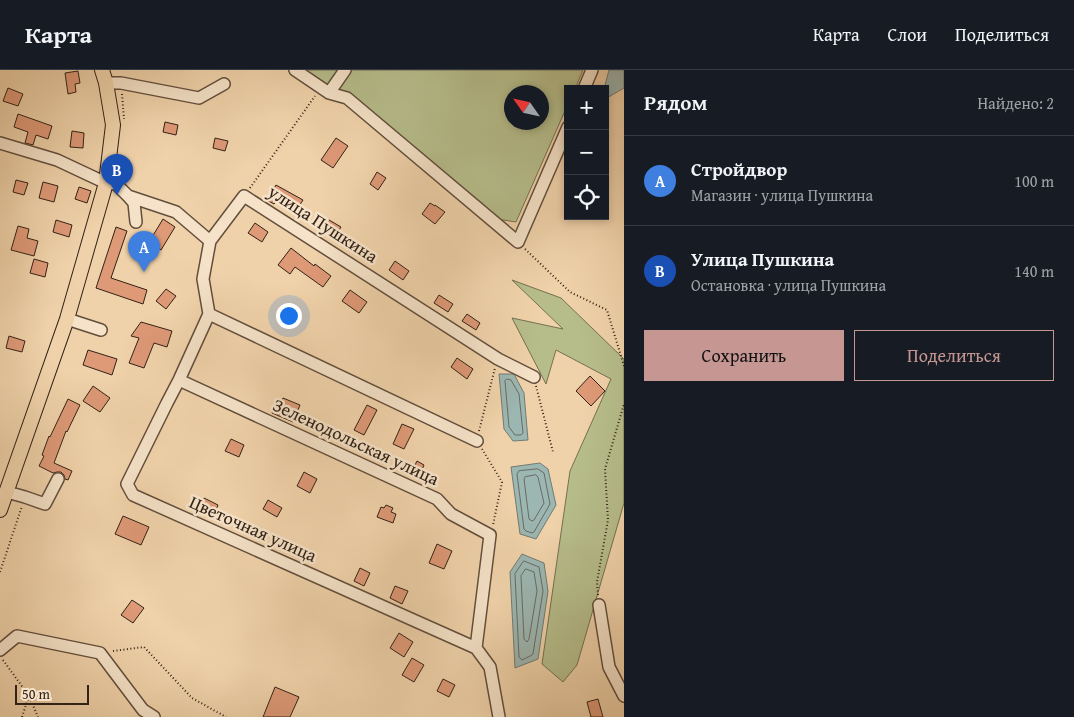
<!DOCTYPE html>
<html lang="ru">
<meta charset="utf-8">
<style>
:root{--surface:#171b24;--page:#242831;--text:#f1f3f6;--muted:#9ea1a6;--line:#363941;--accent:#c59692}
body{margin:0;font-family:"Gentium Book Plus",serif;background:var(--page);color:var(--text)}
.controls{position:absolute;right:15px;top:15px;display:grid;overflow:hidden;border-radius:0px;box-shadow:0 2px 8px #0003}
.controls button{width:45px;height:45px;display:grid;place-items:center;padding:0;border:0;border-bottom:1px solid var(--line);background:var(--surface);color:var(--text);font:25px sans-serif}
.compass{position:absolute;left:504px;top:15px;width:45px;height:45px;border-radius:50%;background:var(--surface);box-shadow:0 2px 8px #0003;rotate:304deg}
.scale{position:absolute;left:15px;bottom:12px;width:74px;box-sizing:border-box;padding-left:5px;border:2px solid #322217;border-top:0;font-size:14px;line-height:18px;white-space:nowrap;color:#322217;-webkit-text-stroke:4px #f5e2c8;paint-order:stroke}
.you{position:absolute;left:288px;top:245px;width:18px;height:18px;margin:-12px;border:4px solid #fff;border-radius:50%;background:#1a73e8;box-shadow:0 0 0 8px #1a73e833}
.badge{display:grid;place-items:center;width:32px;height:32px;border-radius:50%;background:var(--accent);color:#fff;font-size:16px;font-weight:700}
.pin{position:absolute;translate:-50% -41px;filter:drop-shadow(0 1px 2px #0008)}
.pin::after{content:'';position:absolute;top:26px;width:18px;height:15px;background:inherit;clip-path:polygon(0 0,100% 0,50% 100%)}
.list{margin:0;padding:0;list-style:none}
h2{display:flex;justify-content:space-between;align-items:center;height:65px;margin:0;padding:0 20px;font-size:21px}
h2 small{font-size:16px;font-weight:400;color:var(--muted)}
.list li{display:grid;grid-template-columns:32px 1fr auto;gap:15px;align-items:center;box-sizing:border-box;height:90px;padding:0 20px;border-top:1px solid var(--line)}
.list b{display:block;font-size:19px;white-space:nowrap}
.list p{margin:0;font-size:16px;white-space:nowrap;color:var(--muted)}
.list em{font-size:16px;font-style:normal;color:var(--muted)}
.actions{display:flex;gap:10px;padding:15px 20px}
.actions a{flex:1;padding:11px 0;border:1px solid var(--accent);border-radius:0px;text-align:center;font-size:18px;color:var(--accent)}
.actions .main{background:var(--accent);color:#111}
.icon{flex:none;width:28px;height:28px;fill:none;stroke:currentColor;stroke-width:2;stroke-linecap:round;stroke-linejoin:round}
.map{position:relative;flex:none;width:624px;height:647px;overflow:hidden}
header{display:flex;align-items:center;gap:30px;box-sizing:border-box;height:70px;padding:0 25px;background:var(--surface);border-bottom:1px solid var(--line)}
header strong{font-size:24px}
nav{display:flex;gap:28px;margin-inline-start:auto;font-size:18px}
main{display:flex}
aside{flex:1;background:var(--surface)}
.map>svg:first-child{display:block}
</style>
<header>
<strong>Карта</strong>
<nav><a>Карта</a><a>Слои</a><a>Поделиться</a></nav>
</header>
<main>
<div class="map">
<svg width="624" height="647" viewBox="0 0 624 647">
<rect width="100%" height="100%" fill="#f0d2aa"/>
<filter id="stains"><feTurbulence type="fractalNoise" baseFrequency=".004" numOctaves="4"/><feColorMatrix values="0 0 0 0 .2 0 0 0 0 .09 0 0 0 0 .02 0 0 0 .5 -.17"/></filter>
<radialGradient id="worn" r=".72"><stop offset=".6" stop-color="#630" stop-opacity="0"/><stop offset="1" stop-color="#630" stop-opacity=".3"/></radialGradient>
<!-- green -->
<path fill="#b6bd8b" stroke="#747051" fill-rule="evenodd" d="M306,0H583L575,19H568V34L516,152L497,149L348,28ZM512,22H542V52H512Z
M512,210L561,228L624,289V433L577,595L563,612L542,594L570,401L611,309L556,280L546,314L512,248L563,259Z"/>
<!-- water -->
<path fill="#9cb6b1" stroke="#727b73" d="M609,0H624V18L605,29V19H604Z
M499,304H514L524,323L528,370L513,371L504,359Z
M540,393L548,399L556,435L536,469L520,464L511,397Z
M522,484L544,493L548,521L538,589L515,598L510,502Z"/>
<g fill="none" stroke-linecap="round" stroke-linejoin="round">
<!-- shore -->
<path stroke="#676c64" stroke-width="1" d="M507,309L511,310L519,324L523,363L521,365H515L509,357L505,311Z
M538,399L544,403L550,434L534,462L532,463L526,461L524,459L517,404L519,401Z
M536,405L538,407L544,433L534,450L532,451L529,449L524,409L525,407Z
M524,491L539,497L543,521L533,584L532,585L522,590L519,587L515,504Z
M526,499L534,502L537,521L529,569L527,572L524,569L521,506Z"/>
</g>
<!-- building -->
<path fill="#de9977" stroke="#322217" d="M78,1L80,13L75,14L76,22L68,24L65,3Z
M8,18L23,24L18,36L3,31Z
M18,44L52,56L48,69L36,65L33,75L25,73L28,62L14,57Z
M165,52L178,55L176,65L163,62Z
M72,61L84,63L83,78L70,77Z
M215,68L228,71L225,81L213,78Z
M336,68L348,76L333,98L321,90Z
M377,102L386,108L378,120L370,114Z
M16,110L28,113L24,125L13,122Z
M43,112L58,116L54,132L39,128Z
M276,115L303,130L295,142L277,130L274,134L267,130Z
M79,117L91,121L87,133L75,129Z
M430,133L435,136V135L445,142L435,154L422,144Z
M324,147L341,157L334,168L318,158Z
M163,149L175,157L161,180L149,172Z
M56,150L72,155L69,167L53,162Z
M255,153L268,162L262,172L248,163Z
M18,156L29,159L27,168L38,171L34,186L11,180Z
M116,157L127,161L111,208L147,220L143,234L96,218Z
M291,178L314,196L315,194L331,206L323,217L295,197L290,204L278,195Z
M34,189L48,193L45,207L30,203Z
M395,191L409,201L403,210L389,200Z
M166,219L176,226L166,239L156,231Z
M350,220L367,232L359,243L342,231Z
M439,225L453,234L448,242L434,233Z
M467,244L480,253L476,260L462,251Z
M141,252L172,261L167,277L154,273L144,298L129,293L139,268L131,266Z
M9,266L25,271L22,282L6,278Z
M88,280L117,289L112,305L83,295Z
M457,288L473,299L467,309L451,297Z
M590,306L605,321L591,336L576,321Z
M93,316L110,328L100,342L83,331Z
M283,328L300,335L293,352L272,343L275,335L279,336Z
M68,329L80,335L67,362L66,361L54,393L72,401L68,410L65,409L64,405L61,402H57L53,403L39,396L44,386L42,385L49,366L50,367Z
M367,335L377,340L364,365L354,360Z
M402,354L414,359L404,379L393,374Z
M231,369L244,375L239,387L225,381Z
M417,391L424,395L418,409L410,405Z
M304,402L317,409L310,423L297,416Z
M204,428L218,435L213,447L198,441Z
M268,430L282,438L277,447L263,439Z
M386,435L393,438L391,442L396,444L393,453L377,447L381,437L384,438Z
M123,446L149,457L141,475L115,464Z
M437,474L452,481L444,499L429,493Z
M360,498L370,503L364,516L354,511Z
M395,516L408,521L402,534L390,528Z
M132,530L144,538L133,553L121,545Z
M399,563L413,572L404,587L390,578Z
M412,588L424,595L414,612L402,605Z
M443,609L455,615L449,627L437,621Z
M275,617L299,627L290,647H263Z
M598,629L603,647H591L587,632Z"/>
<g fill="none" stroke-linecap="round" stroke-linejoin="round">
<!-- minor casing -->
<g stroke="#624e3c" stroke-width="14">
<path id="minor" d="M295,0L329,23L345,0
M106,13H121L199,28L224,14
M584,19L592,0
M329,23L347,28L518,172L568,57
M0,73L57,90L106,113L116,114L128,126L176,142L210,171L244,126L498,289L534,307
M128,126L134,133L136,152
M210,171L203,209L209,244L179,310L167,333L127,414L133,425L476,578L490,597L499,647
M209,244L477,371
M67,249L101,260
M179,310L437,429L451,444L490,465L476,578
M7,422L25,427L45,434L58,409
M599,535L609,597L624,626
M0,580L17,566L100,583L143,640L154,647"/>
</g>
<!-- major casing -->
<g stroke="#322217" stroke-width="16">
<path id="major" d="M0,440L67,249L106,113L113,55L106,13L102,0"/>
</g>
<!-- path -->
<path stroke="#322217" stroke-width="2" stroke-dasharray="1 2.5" stroke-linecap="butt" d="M122,24L124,49
M250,118L315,26
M525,179L570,222L607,240L624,296
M536,316L553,382
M479,361L495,298
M482,379L502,412L493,455
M0,502L22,436
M598,525L597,512L608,450L605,399L624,334
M113,581L144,577L192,628L226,647
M3,590L29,626L38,647
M22,647L29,626"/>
<!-- minor -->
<use href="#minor" stroke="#f5e2c8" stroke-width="11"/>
<!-- major -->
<use href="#major" stroke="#f0d2aa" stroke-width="14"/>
</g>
<g text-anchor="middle" stroke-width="5" stroke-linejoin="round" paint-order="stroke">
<!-- street labels -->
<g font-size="18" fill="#322217" stroke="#f5e2c8">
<text transform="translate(323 154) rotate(33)" y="6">улица Пушкина</text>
<text transform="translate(356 372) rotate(25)" y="6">Зеленодольская улица</text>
<text transform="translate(253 459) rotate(24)" y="6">Цветочная улица</text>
</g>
</g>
<rect width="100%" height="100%" filter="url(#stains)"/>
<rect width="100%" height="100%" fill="url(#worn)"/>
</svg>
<div class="controls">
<button>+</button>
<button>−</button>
<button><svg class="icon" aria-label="locate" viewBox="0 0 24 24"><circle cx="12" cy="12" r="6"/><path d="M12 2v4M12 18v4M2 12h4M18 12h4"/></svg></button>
</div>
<svg class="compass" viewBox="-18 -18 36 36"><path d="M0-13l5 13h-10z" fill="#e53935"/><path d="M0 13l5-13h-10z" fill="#9ea1a6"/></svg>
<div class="scale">50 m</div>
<div class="you"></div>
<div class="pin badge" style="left:144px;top:202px;background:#3f7fe0">A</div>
<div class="pin badge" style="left:117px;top:125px;background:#1a4fb4">B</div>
</div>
<aside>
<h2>Рядом<small>Найдено: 2</small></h2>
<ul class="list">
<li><span class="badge" style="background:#3f7fe0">A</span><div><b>Стройдвор</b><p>Магазин · улица Пушкина</p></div><em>100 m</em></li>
<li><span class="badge" style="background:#1a4fb4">B</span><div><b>Улица Пушкина</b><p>Остановка · улица Пушкина</p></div><em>140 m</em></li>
</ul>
<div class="actions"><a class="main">Сохранить</a><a>Поделиться</a></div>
</aside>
</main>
